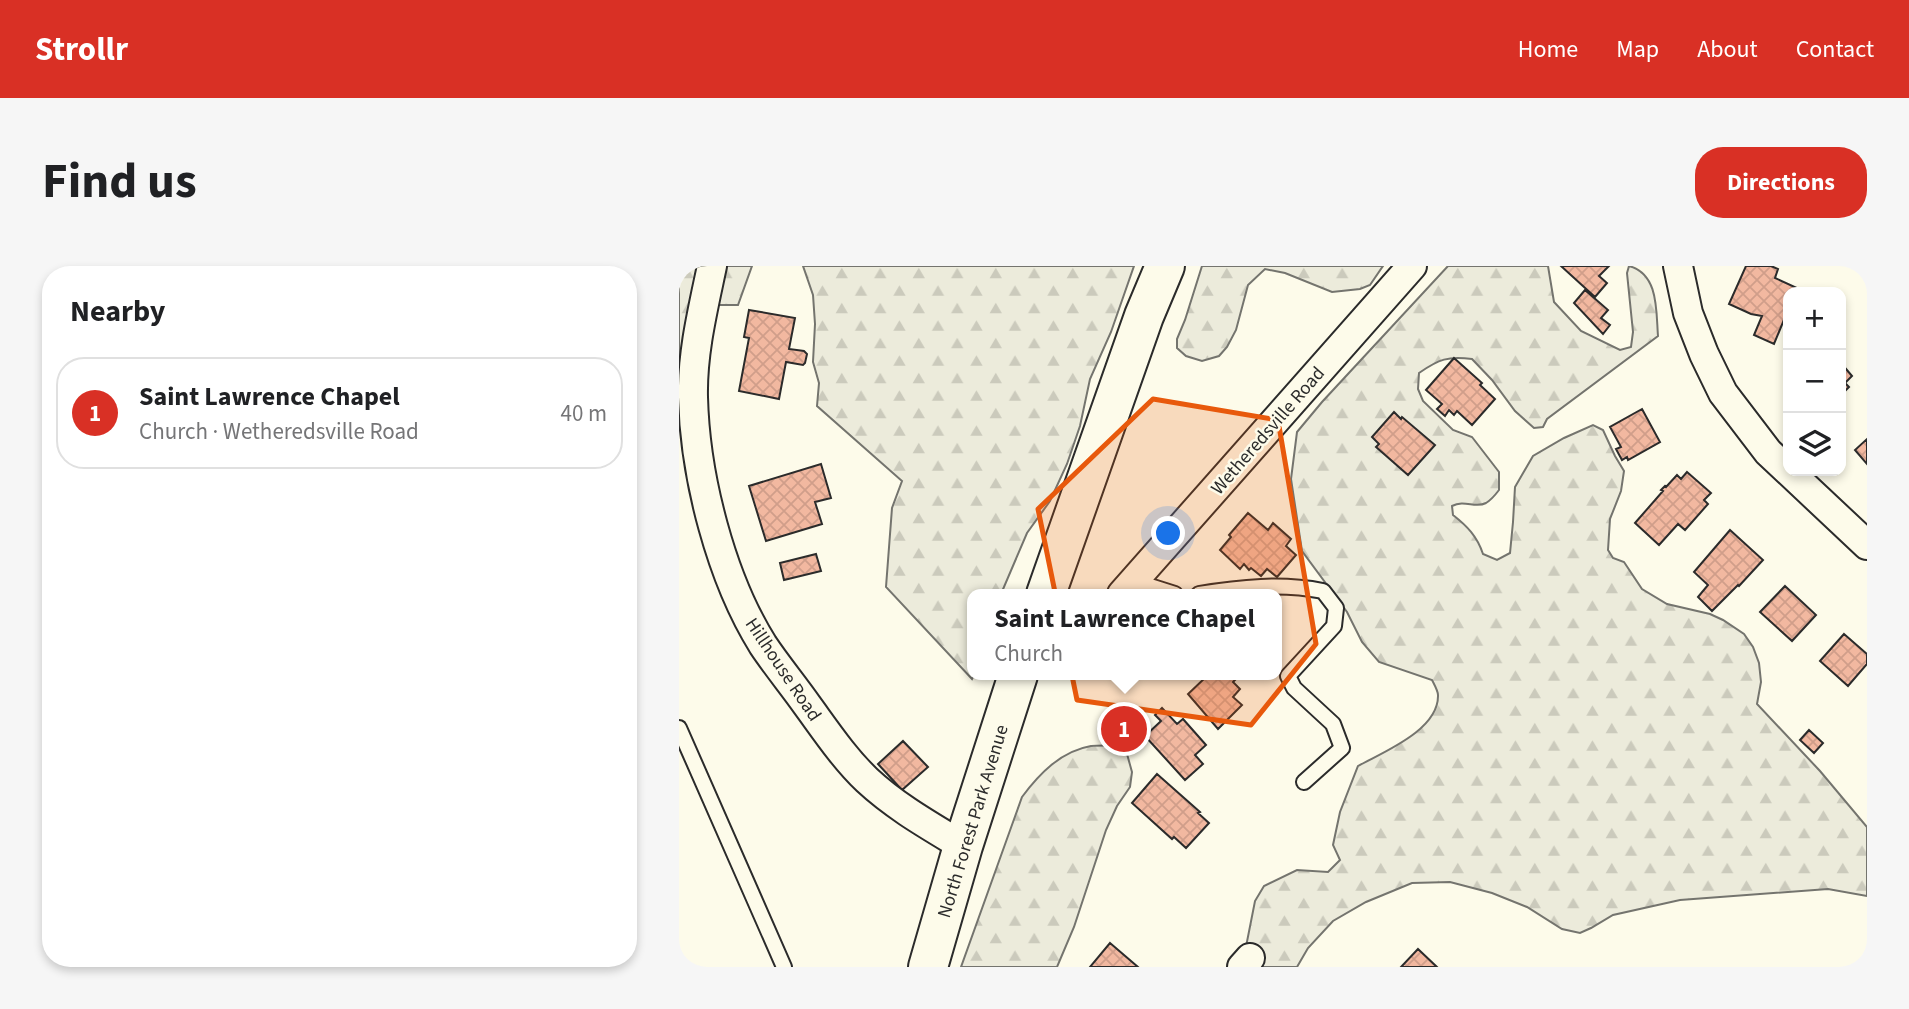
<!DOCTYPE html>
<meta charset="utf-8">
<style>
:root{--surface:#fff;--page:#f6f6f6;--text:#202124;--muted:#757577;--line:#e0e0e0;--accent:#d93025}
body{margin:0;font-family:"Source Sans 3",sans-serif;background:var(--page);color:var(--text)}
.controls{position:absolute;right:21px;top:21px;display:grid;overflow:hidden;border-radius:14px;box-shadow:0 4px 10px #0003}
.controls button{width:63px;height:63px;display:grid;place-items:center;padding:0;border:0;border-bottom:2px solid var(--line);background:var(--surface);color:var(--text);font:35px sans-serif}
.you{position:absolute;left:490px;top:268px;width:24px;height:24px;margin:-18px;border:5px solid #fff;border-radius:50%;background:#1a73e8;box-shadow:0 0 0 10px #1a73e833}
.badge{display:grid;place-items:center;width:46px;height:46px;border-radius:50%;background:var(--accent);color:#fff;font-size:23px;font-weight:700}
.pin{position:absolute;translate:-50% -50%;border:4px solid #fff;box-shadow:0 2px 7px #0006}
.popup{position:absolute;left:288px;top:323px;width:315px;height:91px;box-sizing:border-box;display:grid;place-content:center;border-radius:14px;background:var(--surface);filter:drop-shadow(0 2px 5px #0005);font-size:23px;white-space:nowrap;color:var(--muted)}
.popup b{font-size:26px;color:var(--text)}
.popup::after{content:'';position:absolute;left:50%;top:100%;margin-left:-14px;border:14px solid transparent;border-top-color:var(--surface)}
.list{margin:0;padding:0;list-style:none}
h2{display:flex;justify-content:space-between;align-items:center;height:91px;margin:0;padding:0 28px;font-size:30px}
h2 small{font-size:23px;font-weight:400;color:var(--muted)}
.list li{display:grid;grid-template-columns:46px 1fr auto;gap:21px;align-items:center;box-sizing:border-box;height:112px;margin:0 14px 14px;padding:0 14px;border:2px solid var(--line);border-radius:28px}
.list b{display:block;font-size:26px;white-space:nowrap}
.list p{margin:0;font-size:23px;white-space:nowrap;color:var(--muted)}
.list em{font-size:23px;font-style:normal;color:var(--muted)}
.icon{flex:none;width:38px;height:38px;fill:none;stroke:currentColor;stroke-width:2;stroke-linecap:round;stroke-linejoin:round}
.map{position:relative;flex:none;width:1188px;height:701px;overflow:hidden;border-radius:28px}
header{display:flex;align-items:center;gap:42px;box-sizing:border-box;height:98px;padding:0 35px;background:var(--accent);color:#fff}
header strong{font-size:33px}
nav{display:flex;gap:38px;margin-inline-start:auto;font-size:24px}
.intro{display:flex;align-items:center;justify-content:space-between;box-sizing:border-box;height:168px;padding:0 42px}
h1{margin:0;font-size:49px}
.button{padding:18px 32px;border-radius:28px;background:var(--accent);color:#fff;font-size:24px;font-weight:700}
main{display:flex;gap:42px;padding:0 42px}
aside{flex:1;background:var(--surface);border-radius:28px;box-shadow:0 4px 10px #0003}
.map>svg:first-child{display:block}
</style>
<header>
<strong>Strollr</strong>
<nav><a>Home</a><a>Map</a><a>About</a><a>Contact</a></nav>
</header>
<div class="intro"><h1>Find us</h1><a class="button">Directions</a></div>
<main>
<aside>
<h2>Nearby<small></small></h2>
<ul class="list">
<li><span class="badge">1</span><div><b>Saint Lawrence Chapel</b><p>Church · Wetheredsville Road</p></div><em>40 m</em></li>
</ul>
</aside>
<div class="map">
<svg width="1188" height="701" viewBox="0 0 1188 701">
<defs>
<pattern id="forest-firs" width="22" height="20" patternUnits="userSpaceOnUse" patternTransform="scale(1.75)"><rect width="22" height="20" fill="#ecebdb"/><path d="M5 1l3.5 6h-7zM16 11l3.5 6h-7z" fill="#cbcabc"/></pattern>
<pattern id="building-cross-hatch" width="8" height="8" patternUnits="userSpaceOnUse" patternTransform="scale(1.75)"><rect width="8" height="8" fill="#f2b8a0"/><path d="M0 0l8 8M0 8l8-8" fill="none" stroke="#d09e8a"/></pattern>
</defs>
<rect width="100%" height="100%" fill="#fdfbea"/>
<!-- forest -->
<path fill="url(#forest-firs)" stroke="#74746e" stroke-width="2" d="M0,0H25L9,91L0,92Z
M39,0H73L59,39H32Z
M124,0H455L432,66L411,113L401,160L388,198L371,235L348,267L322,328H293V409H295L293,413L207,321L213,242L223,215L138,140L140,117L134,96L136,58L134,29Z
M523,0H704L691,19L681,23L653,26L606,7L586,3L569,19L557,64L548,81L540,90L523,95L507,90L498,82V73L506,54Z
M769,0H869L875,36L902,65L941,84L952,81L954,66L948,7L950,0C980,8 977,45 979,70L868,153L864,161L855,162L836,145L813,114L793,93C769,90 760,93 740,107L739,123L744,135L774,164L793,171L820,206V224C817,228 812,234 807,237C796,243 786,233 773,240L774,249C788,260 798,270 804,288L818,294L831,287L834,256L836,221L854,190L885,172L914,159L924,164L936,190L945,205L942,225L931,253L929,284L934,292L945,296L963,323L988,338L1031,348L1044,354L1065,368L1074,381L1080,397L1082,416L1078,438L1141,505L1188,561V630L1149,623L1001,634L934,649L912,662L901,667L883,663L848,641L813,627L771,616L733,617L687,636L654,655L629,682L618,701H563L576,635L585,620L618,604L649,606L661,594L654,579L661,546L679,500C704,486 760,464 759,429C759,425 755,418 753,414L700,396L683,376L668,346L623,285L612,213L618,166L643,136Z
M440,479L448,488L453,506L451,521L438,540L427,564L395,661L378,701H282L343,531C360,508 382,485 412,480C421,479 431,480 440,479Z"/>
<!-- building -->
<path fill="url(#building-cross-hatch)" stroke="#2b2b2b" stroke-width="2" d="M882,0H930L920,10L928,17L916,31Z
M1067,0H1092L1099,3L1096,12L1118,22L1117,26H1109V44L1095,78L1075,69L1083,50L1072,48L1050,38Z
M906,24L929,44L922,52L931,59L924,68L895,37Z
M70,44L116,52L110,83L125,85L128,88L126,97L124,99L107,96L100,133L60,125L70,72L65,71Z
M775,92L803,117L801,119L816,133L793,159L778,145L775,149L770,144L766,150L758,143L763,138L747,124Z
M1162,97L1173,110L1166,117L1170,121L1162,129Z
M963,143L981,176L949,194L948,191L943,194L937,183L942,181L931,161Z
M715,146L722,153L723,151L756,179L729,209L697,181L700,178L693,171Z
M1188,173V198L1176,184Z
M142,198L152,232L136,236L143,258L87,275L70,220Z
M1008,206L1032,227L1025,234L1029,238L1006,264L999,258L980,279L956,257L984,225L982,224L986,220L987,221L998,209L1002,213Z
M569,247L589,264L594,257L612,273L607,280L617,289L598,311L588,303L582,310L572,302L570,304L565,298L561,303L541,284L552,271L550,269Z
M1051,264L1084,294L1060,320L1059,319L1033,345L1019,331L1029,319L1015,306Z
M137,288L142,305L105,314L101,297Z
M1106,320L1137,349L1113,375L1081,346Z
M1165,368L1188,388V398L1169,420L1141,395Z
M529,409H557L559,411L554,416L561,423L554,431L563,439L539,463L509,428Z
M483,442L498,458L504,453L527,479L516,489L524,498L506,514L466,470L482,455L476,449Z
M1130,464L1144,477L1135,487L1121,474Z
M224,475L249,501L223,524L199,498Z
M478,508L521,546L519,547L530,557L507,582L495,571L493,573L453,537Z
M431,677L459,701H411Z
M739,683L758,701H722Z"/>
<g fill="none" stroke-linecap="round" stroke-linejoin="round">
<!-- lane casing -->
<g stroke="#2b2b2b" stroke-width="18">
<path id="lane" d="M455,315L496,328
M520,328C561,321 603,317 644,325L657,342L655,360L609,410L615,422L654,458L663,482L625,516
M0,462L105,701"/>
</g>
<!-- street casing -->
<g stroke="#2b2b2b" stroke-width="32">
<path id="street" d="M33,0C24,43 13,87 14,131C16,211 42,312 84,379C98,400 114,419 128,439C147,465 165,492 188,514C217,541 251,560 284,580
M999,0L1009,47L1025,88L1044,127L1089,186L1188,279
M443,328L733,0
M563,701L571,692"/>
</g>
<!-- secondary casing -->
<g stroke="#2b2b2b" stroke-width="42">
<path id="secondary" d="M367,328L465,50L486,0
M249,701L284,580L339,409"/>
</g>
<!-- lane -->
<use href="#lane" stroke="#fdfbea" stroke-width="14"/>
<!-- street -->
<use href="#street" stroke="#fdfbea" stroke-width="28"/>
<!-- secondary -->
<use href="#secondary" stroke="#fdfbea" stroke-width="38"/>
</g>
<!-- marked area -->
<path fill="#e8590c" fill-opacity="0.2" stroke="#e8590c" stroke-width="5" stroke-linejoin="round" d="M474,133L599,154L637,378L572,459L398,434L359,243Z"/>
<g text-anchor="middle" stroke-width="5" stroke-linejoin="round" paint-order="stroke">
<!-- street labels -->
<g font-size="19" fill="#2b2b2b" stroke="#fdfbea">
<text transform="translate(588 164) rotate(-49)" y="7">Wetheredsville Road</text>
<text transform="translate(105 403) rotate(56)" y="7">Hillhouse Road</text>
<text transform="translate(293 555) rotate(-73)" y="7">North Forest Park Avenue</text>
</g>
</g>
</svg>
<div class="controls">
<button>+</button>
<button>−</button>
<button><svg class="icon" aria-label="layers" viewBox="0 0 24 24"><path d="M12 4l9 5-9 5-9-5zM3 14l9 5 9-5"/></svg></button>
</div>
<div class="you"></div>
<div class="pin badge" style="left:445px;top:463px">1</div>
<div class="popup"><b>Saint Lawrence Chapel</b>Church</div>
</div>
</main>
